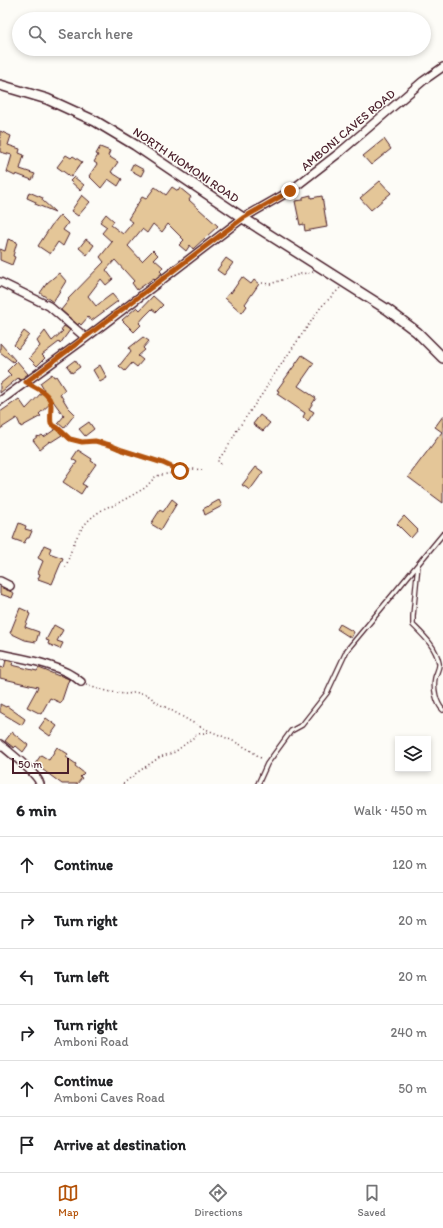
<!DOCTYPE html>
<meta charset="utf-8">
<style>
:root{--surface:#fff;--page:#f2f2f2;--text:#202124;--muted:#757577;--line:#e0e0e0;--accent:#b45309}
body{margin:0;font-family:Itim,sans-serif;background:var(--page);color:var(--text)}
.controls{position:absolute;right:12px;bottom:12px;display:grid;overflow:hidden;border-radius:0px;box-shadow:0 2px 6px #0003}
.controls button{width:36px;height:36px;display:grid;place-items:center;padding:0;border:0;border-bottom:1px solid var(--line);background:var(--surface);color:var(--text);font:20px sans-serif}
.scale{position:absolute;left:12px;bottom:10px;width:57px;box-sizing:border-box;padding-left:4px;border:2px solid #4a1f2b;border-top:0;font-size:11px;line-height:14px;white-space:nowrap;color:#4a1f2b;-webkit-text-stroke:3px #fdfcf7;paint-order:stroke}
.stop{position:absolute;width:12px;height:12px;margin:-9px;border:3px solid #b45309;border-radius:50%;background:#fff}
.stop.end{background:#b45309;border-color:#fff;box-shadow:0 1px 4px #0008}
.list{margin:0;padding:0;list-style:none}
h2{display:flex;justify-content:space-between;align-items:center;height:52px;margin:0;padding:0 16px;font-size:17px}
h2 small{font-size:13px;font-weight:400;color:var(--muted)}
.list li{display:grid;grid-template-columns:26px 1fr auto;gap:12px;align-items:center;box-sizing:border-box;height:56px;padding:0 16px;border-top:1px solid var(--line)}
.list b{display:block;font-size:15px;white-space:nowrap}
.list p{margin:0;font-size:13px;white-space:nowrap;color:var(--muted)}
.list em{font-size:13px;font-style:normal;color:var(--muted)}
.icon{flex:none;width:22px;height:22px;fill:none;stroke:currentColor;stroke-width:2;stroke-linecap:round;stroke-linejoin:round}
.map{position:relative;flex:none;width:443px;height:784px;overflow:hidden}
.search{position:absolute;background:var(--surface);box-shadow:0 2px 6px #0003;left:12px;right:12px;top:12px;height:44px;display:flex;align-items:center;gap:10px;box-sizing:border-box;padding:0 14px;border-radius:22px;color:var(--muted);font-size:15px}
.sheet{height:388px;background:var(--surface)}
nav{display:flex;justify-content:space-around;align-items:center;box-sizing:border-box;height:56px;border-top:1px solid var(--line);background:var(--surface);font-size:11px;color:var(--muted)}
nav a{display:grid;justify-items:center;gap:2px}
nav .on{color:var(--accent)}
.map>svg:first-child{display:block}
</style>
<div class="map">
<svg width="443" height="784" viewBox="0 0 443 784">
<rect width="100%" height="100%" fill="#fdfcf7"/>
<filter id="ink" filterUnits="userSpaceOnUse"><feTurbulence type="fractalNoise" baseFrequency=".025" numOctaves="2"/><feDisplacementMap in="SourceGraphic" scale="8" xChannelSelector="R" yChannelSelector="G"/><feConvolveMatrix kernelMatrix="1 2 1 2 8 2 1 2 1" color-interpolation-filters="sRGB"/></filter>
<g filter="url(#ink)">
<!-- building -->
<path fill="#e4c698" stroke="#4a1f2b" d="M0,131L11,136L8,145L20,149L19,153L24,155L20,169L35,174L32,180L16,174L15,176L7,172L12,155L0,152Z
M384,139L391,149L371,165L363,156Z
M100,147L110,151L108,156L118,162L111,172L122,179L118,186L108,179L101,188L89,176L97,164L94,162L98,155L96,154Z
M66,155L71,158L73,156L82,162L71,177L57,167Z
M133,164L144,170L141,176L130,170Z
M74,177L84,185L80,190L70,181Z
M380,181L391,193L371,210L360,198Z
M155,187L166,195L172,187L178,191L180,188L191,197L189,200L218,226L193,249L190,245L186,251L179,245L184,240L168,224L162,232L153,224L147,233L142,229L128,246L142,261L153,250L158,255L154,259L163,267L160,271L162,273L155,279L154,278L137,290L132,283L134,281L115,260L106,270L113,279L106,285L101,279L88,296L96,306L112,294L118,301L91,321L88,317L81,325L79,323L78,325L61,310L69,300L68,299L104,262L100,257L112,242L102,233L107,227L100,222L106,214L114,221L111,225L123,234L133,222L128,219L142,197L146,199Z
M29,192L43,198L42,200L55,212L35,204L36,202L27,198Z
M82,195L90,202L78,216L71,211Z
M311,195V198L322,196L327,227L305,231L304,224L300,225L295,201L303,200V197Z
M60,215L68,223L63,230L69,234L63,246L58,242L50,254L38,246L51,226Z
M8,239L17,242L13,256L15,257L12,265L0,260V249L5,251Z
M86,239L94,245L87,255L79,248Z
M226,258L233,263L224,275L217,270Z
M59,273L66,281L53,302L40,293L47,283Z
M242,277L251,284L254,280L259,284L245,304L247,306L242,313L225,298L230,292L231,293Z
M153,296L163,305L156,312L152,309L144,317L139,323L141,325L134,332L122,320L137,307L140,310Z
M64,326L70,330L60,344L59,342L42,355L45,358L37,366L29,358L40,346L37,341L45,331L52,341L63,331L61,330Z
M24,331L29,335L18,349L14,345Z
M143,337L149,341L143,348L145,350L138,356L143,360L137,367L132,363L125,371L119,366L131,351L129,348Z
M0,343L15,360L13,362L0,352Z
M302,355L314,363L298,386L316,398L309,409L314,412L308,421L303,417L305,413L277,394L279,391L277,390Z
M75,360L80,367L72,373L67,366Z
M17,361L28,374L20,380L18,378L0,393V384L11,375L7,371Z
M100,365L107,378L100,382L93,370Z
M52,374L54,377L56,376L65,390L60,394L68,407L75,414L64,428L58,423L64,416L53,401L39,414L41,416L21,427L17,418L0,429V412L19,399L26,409L44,390L40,383Z
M260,415L270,423L263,431L253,424Z
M443,416V503L408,477L442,432L435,427Z
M89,422L94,429L85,436L79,429Z
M57,428L62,435L51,442L50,441L40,449L33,440L38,436L39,437L42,435L44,437Z
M78,450L92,459L91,461L96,464L82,484L86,486L81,494L63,482L77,462L72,459Z
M256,467L263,472L250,490L242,485Z
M172,499L177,503L161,530L151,524L160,510L163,512Z
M219,500L222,506L205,515L203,509Z
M404,516L418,530L411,538L397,524Z
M19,523L26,526L25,529L32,531L29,538H27L24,543L13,539Z
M44,545L51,548L49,553L63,558L52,584L38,579L40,574L38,573L43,561L38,558Z
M0,587L14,593L12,598L0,594Z
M20,608L29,612L28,613L30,614L25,627L39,632L36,642L25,640L10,633Z
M340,624L354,632L351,638L337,629Z
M54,625L63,630L57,641L63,643L60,649L48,644L49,641L46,640Z
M6,660L13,662L12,665L37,671L39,668L59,676V675L69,679L61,703L50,698L41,714L27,707L38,687L0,678V667L4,668Z
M0,704L6,707L7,706L25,719L22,725L0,712Z
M46,718L57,726L50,736L39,728Z
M12,732L28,745L23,752L16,746L14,748L5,741Z
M57,747L68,754L66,757L76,764L75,766L84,773L80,777L82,778L77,784H62L35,764L41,755L49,760Z"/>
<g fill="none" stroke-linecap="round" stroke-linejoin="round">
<!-- lane casing -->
<g stroke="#4a1f2b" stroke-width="6">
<path id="lane" d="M418,565L413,616V625C424,636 436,647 439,663C440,668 436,673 435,678C433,688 436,703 443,710
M258,784L267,764L291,731L302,725L327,693L347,650L443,534"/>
</g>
<!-- street casing -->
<g stroke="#4a1f2b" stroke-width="10">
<path id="street" d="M0,282L49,306L86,338
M0,401L86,338L243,218L290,191L339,153L423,81L443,67
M0,581L10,586
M0,654C25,659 63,665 81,682
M0,744C9,752 38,774 40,784"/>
</g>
<!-- secondary casing -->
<g stroke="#4a1f2b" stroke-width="12">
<path id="secondary" d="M0,85L47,99L95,121L135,145L243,218L388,310L417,332L443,358"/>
</g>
<!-- path -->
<path stroke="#4a1f2b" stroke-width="1.5" stroke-dasharray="1 3" stroke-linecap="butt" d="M262,283L270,284L300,274L314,272
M33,386C43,393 53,396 51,411C50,416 50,419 51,424L58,428L70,439L82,442L95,441L110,445L122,451L163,463L179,471
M221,464L218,462V460L228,447L237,430L265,390L269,382L321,307L340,288
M66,567C73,544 78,526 99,512C104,509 107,506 113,506L145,488L156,476L194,469L203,470
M86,685C96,689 115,693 125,694C130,694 135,692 140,693C149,693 154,702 161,705C176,712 187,720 201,727C223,737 245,744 263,760
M123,784L135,774L160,757L175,752L198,734L211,732"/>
<!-- lane -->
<use href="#lane" stroke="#fdfcf7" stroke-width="3.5"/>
<!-- street -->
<use href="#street" stroke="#fdfcf7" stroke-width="7"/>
<!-- secondary -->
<use href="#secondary" stroke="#fdfcf7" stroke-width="9"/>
</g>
</g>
<g fill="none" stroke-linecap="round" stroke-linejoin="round" filter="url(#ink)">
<!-- route -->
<path stroke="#b45309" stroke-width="5" d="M180,471L163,463L122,450L110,445L95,441L82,442L70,439L58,428L51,424C50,417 51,411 51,405C51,393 34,387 26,382L243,218L290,191"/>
</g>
<g text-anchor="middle" stroke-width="3" stroke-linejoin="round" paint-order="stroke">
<!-- street labels -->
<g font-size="12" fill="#4a1f2b" stroke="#fdfcf7">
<text transform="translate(348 130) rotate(-40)" y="4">AMBONI CAVES ROAD</text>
<text transform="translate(186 165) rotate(34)" y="4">NORTH KIOMONI ROAD</text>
</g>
</g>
</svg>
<div class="controls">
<button><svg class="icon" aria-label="layers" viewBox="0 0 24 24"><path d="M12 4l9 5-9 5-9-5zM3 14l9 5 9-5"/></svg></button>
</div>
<div class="scale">50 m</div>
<div class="stop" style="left:180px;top:471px"></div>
<div class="stop end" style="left:290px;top:191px"></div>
<div class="search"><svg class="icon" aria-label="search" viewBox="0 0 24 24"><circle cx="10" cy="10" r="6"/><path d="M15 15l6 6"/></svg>Search here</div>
</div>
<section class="sheet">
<h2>6 min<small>Walk · 450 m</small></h2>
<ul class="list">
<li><svg class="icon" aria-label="ahead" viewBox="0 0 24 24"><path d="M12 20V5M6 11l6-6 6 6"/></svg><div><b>Continue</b></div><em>120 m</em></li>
<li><svg class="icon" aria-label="right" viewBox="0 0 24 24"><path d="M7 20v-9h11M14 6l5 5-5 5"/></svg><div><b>Turn right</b></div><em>20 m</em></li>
<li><svg class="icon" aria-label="left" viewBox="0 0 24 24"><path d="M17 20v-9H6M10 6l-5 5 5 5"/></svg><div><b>Turn left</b></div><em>20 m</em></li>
<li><svg class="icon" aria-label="right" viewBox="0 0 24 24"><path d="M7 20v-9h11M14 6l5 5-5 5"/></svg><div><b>Turn right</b><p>Amboni Road</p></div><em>240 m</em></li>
<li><svg class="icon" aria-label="ahead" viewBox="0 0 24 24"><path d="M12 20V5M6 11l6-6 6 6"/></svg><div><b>Continue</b><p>Amboni Caves Road</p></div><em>50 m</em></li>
<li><svg class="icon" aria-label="arrive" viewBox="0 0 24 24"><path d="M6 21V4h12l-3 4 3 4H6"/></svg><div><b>Arrive at destination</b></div></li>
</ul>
</section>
<nav>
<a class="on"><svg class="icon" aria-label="map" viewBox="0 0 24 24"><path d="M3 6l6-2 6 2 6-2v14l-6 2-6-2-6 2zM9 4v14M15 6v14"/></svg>Map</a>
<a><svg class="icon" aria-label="directions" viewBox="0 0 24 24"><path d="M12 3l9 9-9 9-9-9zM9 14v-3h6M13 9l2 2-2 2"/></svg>Directions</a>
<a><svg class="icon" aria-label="saved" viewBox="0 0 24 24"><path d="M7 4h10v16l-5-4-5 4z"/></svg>Saved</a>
</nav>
